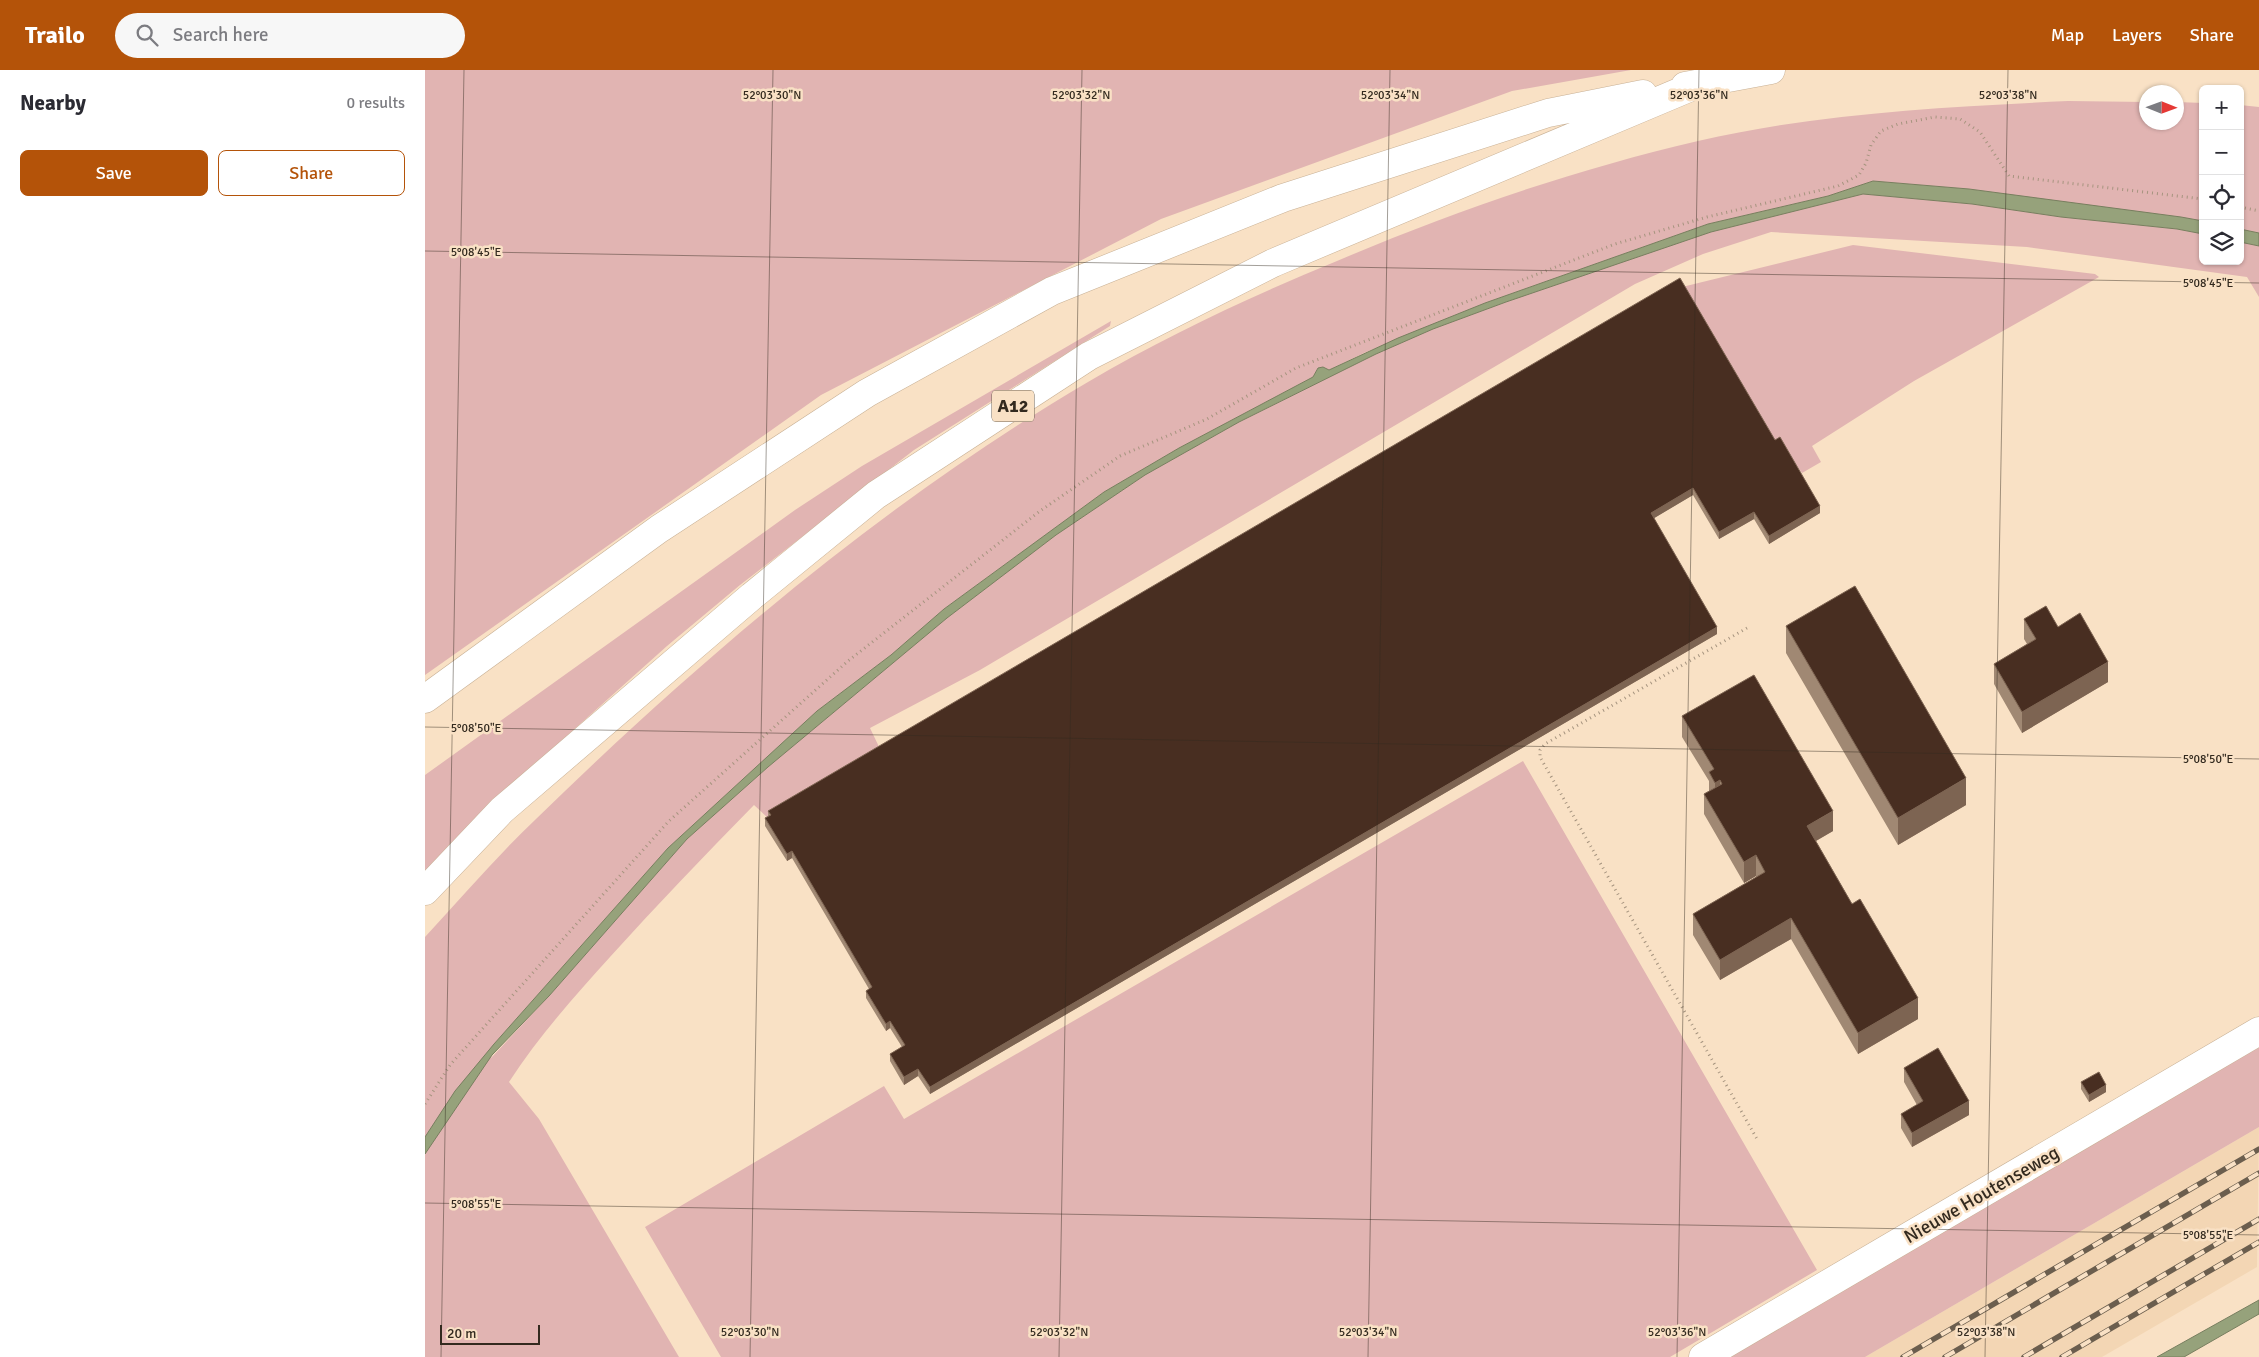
<!DOCTYPE html>
<meta charset="utf-8">
<style>
:root{--surface:#fff;--page:#f7f7f7;--text:#2b2b33;--muted:#7c7c81;--line:#e1e1e2;--accent:#b45309}
body{margin:0;font-family:Signika,sans-serif;background:var(--page);color:var(--text)}
.controls{position:absolute;right:15px;top:15px;display:grid;overflow:hidden;border-radius:8px;box-shadow:0 1px 4px #0004}
.controls button{width:45px;height:45px;display:grid;place-items:center;padding:0;border:0;border-bottom:1px solid var(--line);background:var(--surface);color:var(--text);font:25px sans-serif}
.compass{position:absolute;left:1714px;top:15px;width:45px;height:45px;border-radius:50%;background:var(--surface);box-shadow:0 1px 4px #0004;rotate:91deg}
.scale{position:absolute;left:15px;bottom:12px;width:100px;box-sizing:border-box;padding-left:5px;border:2px solid #332a1f;border-top:0;font-size:14px;line-height:18px;white-space:nowrap;color:#332a1f;-webkit-text-stroke:4px #f9e1c5;paint-order:stroke}
.list{margin:0;padding:0;list-style:none}
h2{display:flex;justify-content:space-between;align-items:center;height:65px;margin:0;padding:0 20px;font-size:21px}
h2 small{font-size:16px;font-weight:400;color:var(--muted)}
.actions{display:flex;gap:10px;padding:15px 20px}
.actions a{flex:1;padding:11px 0;border:1px solid var(--accent);border-radius:8px;text-align:center;font-size:18px;color:var(--accent)}
.actions .main{background:var(--accent);color:#fff}
.icon{flex:none;width:28px;height:28px;fill:none;stroke:currentColor;stroke-width:2;stroke-linecap:round;stroke-linejoin:round}
.map{position:relative;flex:none;width:1834px;height:1287px;overflow:hidden}
header{display:flex;align-items:center;gap:30px;box-sizing:border-box;height:70px;padding:0 25px;background:var(--accent);color:#fff}
header strong{font-size:24px}
nav{display:flex;gap:28px;margin-inline-start:auto;font-size:18px}
.search{width:350px;height:45px;background:var(--page);display:flex;align-items:center;gap:12px;box-sizing:border-box;padding:0 18px;border-radius:28px;color:var(--muted);font-size:19px}
main{display:flex}
aside{flex:1;background:var(--surface)}
.map>svg:first-child{display:block}
</style>
<header>
<strong>Trailo</strong>
<div class="search"><svg class="icon" aria-label="search" viewBox="0 0 24 24"><circle cx="10" cy="10" r="6"/><path d="M15 15l6 6"/></svg>Search here</div>
<nav><a>Map</a><a>Layers</a><a>Share</a></nav>
</header>
<main>
<aside>
<h2>Nearby<small>0 results</small></h2>
<ul class="list">
</ul>
<div class="actions"><a class="main">Save</a><a>Share</a></div>
</aside>
<div class="map">
<svg width="1834" height="1287" viewBox="0 0 1834 1287">
<rect width="100%" height="100%" fill="#f9e1c5"/>
<!-- built -->
<path fill="#f3d6b4" d="M1834,1057L1832,1197L1677,1287H1440Z"/>
<!-- green -->
<path fill="#e1b4b2" d="M0,0H1206L1087,21L736,149L396,325L0,605Z
M1643,31L1721,32L1722,52H1752V32L1778,33V151L1544,119L1448,111L1403,126L1283,154L1060,233L939,283L904,300L893,298L888,307L754,378L679,422L519,539L466,585L392,641L243,778L69,974L66,988L124,926L262,769L343,697L522,548L631,465L720,405L814,352L951,284L1008,259L1133,213L1286,162L1438,124L1547,134L1636,147L1752,159L1778,164V191H1815V172L1834,176V227L1822,207L1602,177L1346,162L1278,184L1210,214L555,600L445,658L456,681L343,748L329,735C280,785 232,835 185,887C149,927 113,967 84,1012L114,1049L254,1287H0V867C37,827 72,786 111,749C278,586 462,430 663,312C743,265 827,226 912,191C1029,141 1149,100 1273,71C1394,43 1519,37 1643,31Z
M1815,35L1834,37V163L1815,159Z
M1428,175L1670,204L1674,207L1489,311L1387,376L1396,392L1377,403L1356,374L1350,376L1257,217Z
M686,251L685,256L489,380L315,515L242,576L66,734L0,801V705L370,440L437,396Z
M1098,691L1392,1200L1245,1287H296L220,1157L459,1016L479,1049Z
M1834,973V1057L1440,1287H1298Z"/>
<!-- water -->
<path fill="#96a27b" stroke="#787e5f" d="M1448,111L1544,119L1756,147L1778,151V164L1752,159L1636,147L1547,134L1438,124L1286,162L1081,232L1008,259L951,284L814,352L720,405L631,465L522,548L343,697L262,769L124,926L67,985L0,1084V1067L30,1021L69,974L243,778L392,641L466,585L519,539L679,422L754,378L888,307L893,298L898,297L904,300L973,268L1060,233L1283,154L1403,126Z
M1815,159L1834,163V176L1815,172Z
M1834,1230V1244L1759,1287H1732Z"/>
<g fill="none" stroke-linecap="round" stroke-linejoin="round">
<!-- street casing -->
<g stroke="#c8b196" stroke-width="29">
<path id="street" d="M1278,1287L1834,961"/>
</g>
<!-- highway casing -->
<g stroke="#c8b196" stroke-width="29">
<path id="highway" d="M1260,16L1346,0
M0,629L234,459L442,323L627,221L858,128L1123,43L1218,24
M0,821L77,740L327,526L451,425L664,286L848,193L1278,12"/>
</g>
<!-- path -->
<path stroke="#a6947f" stroke-width="3" stroke-dasharray="1 4" stroke-linecap="butt" d="M1815,137L1834,141
M1322,558L1120,674L1115,680V687L1332,1069
M0,1034L25,995L244,751L423,591L615,441L695,386L782,349L871,298L1190,174L1282,147L1413,116L1434,105L1441,93L1446,75L1456,61L1473,54L1510,47L1535,49L1555,62L1584,106L1778,129"/>
<!-- street -->
<use href="#street" stroke="#fff" stroke-width="28"/>
<!-- highway -->
<use href="#highway" stroke="#fff" stroke-width="28"/>
<!-- rail casing -->
<g stroke="#6b5e4e" stroke-width="5.5">
<path id="rail" d="M1478,1287L1834,1079
M1520,1287L1834,1103
M1599,1287L1834,1149
M1637,1287L1834,1172"/>
</g>
<!-- rail -->
<use href="#rail" stroke="#f9e1c5" stroke-width="4" stroke-dasharray="11" stroke-linecap="butt"/>
</g>
<!-- wall -->
<path fill="#a08873" d="M1350,370L1395,443L1344,474L1329,449L1294,469L1268,425L1229,448L1292,564L505,1024L493,1006L479,1015L465,991V984L477,977L465,958L461,961L441,928V921L444,919L367,788L362,791L340,756V748L343,747V741Z
M1599,549L1633,557L1683,612L1597,663L1569,614V594L1602,574L1599,569Z
M1361,556L1541,735L1473,775L1361,583Z
M1257,646L1408,761L1391,771L1493,949L1433,984L1366,869L1295,910L1268,865V844L1331,807V806L1319,813L1279,744V724L1284,721V711L1257,667Z
M1479,998L1544,1045L1487,1077L1476,1058V1044L1492,1035L1479,1012Z
M1656,1012L1681,1022L1664,1032L1656,1019Z"/>
<!-- shaded-wall -->
<path fill="#7d6452" d="M1268,418V425L1226,450V443Z
M1395,436V443L1344,474V466Z
M1329,442V449L1294,469V462Z
M1292,557V564L505,1024V1017Z
M1683,592V612L1597,663V642Z
M1541,708V735L1473,775V748Z
M1295,710V730L1290,733V713Z
M1408,741V761L1382,776V756Z
M367,781V788L362,791V784Z
M1331,785V806L1319,813V792Z
M1366,848V869L1295,910V890Z
M1493,928V949L1433,984V963Z
M465,951V958L461,961V954Z
M493,999V1006L479,1015V1007Z
M1681,1015V1022L1664,1032V1025Z
M1544,1031V1045L1487,1077V1063Z"/>
<!-- building -->
<path fill="#482e21" stroke="#7d6452" d="M1255,208L1350,370L1355,367L1395,436L1344,466L1329,442L1294,462L1268,418L1226,443L1292,557L505,1017L493,999L479,1007L465,984L480,975L465,951L461,954L441,921L447,917L367,781L362,784L340,748L346,745L343,741Z
M1430,516L1541,708L1473,748L1361,556Z
M1621,536L1633,557L1655,543L1683,592L1597,642L1569,594L1611,569L1599,549Z
M1329,605L1408,741L1382,756L1427,834L1435,829L1493,928L1433,963L1366,848L1295,890L1268,844L1340,802L1331,785L1319,792L1279,724L1297,714L1295,710L1290,713L1284,702L1289,699L1257,646Z
M1513,978L1544,1031L1487,1063L1476,1044L1498,1031L1479,998Z
M1674,1002L1681,1015L1664,1025L1656,1012Z"/>
<!-- ticks -->
<path fill="none" stroke="#332a1f" stroke-width="1" stroke-opacity="0.45" d="M0,181L1834,213M0,657L1834,689M0,1133L1834,1165M16,1287L39,0M325,1287L348,0M634,1287L657,0M943,1287L965,0M1252,1287L1274,0M1560,1287L1583,0"/>
<g text-anchor="middle" stroke-width="5" stroke-linejoin="round" paint-order="stroke">
<!-- shield labels -->
<rect fill="#f9e1c5" stroke="#6e6151" stroke-width="1" x="567" y="320.5" width="42" height="31" rx="4"/>
<g font-size="18" font-weight="bold" fill="#332a1f">
<text x="588" y="342">A12</text>
</g>
<!-- street labels -->
<g font-size="19" fill="#332a1f" stroke="#f9e1c5">
<text transform="translate(1556 1124) rotate(-30)" y="7">Nieuwe Houtenseweg</text>
</g>
</g>
<g font-size="12" text-anchor="middle" fill="#332a1f" stroke="#f9e1c5" stroke-width="5" stroke-linejoin="round" paint-order="stroke">
<text x="347" y="29">52°03'30"N</text>
<text x="656" y="29">52°03'32"N</text>
<text x="965" y="29">52°03'34"N</text>
<text x="1274" y="29">52°03'36"N</text>
<text x="1583" y="29">52°03'38"N</text>
<text x="51" y="186">5°08'45"E</text>
<text x="1783" y="217">5°08'45"E</text>
<text x="51" y="662">5°08'50"E</text>
<text x="1783" y="693">5°08'50"E</text>
<text x="51" y="1138">5°08'55"E</text>
<text x="1783" y="1169">5°08'55"E</text>
<text x="325" y="1266">52°03'30"N</text>
<text x="634" y="1266">52°03'32"N</text>
<text x="943" y="1266">52°03'34"N</text>
<text x="1252" y="1266">52°03'36"N</text>
<text x="1561" y="1266">52°03'38"N</text>
</g>
</svg>
<div class="controls">
<button>+</button>
<button>−</button>
<button><svg class="icon" aria-label="locate" viewBox="0 0 24 24"><circle cx="12" cy="12" r="6"/><path d="M12 2v4M12 18v4M2 12h4M18 12h4"/></svg></button>
<button><svg class="icon" aria-label="layers" viewBox="0 0 24 24"><path d="M12 4l9 5-9 5-9-5zM3 14l9 5 9-5"/></svg></button>
</div>
<svg class="compass" viewBox="-18 -18 36 36"><path d="M0-13l5 13h-10z" fill="#e53935"/><path d="M0 13l5-13h-10z" fill="#7c7c81"/></svg>
<div class="scale">20 m</div>
</div>
</main>
